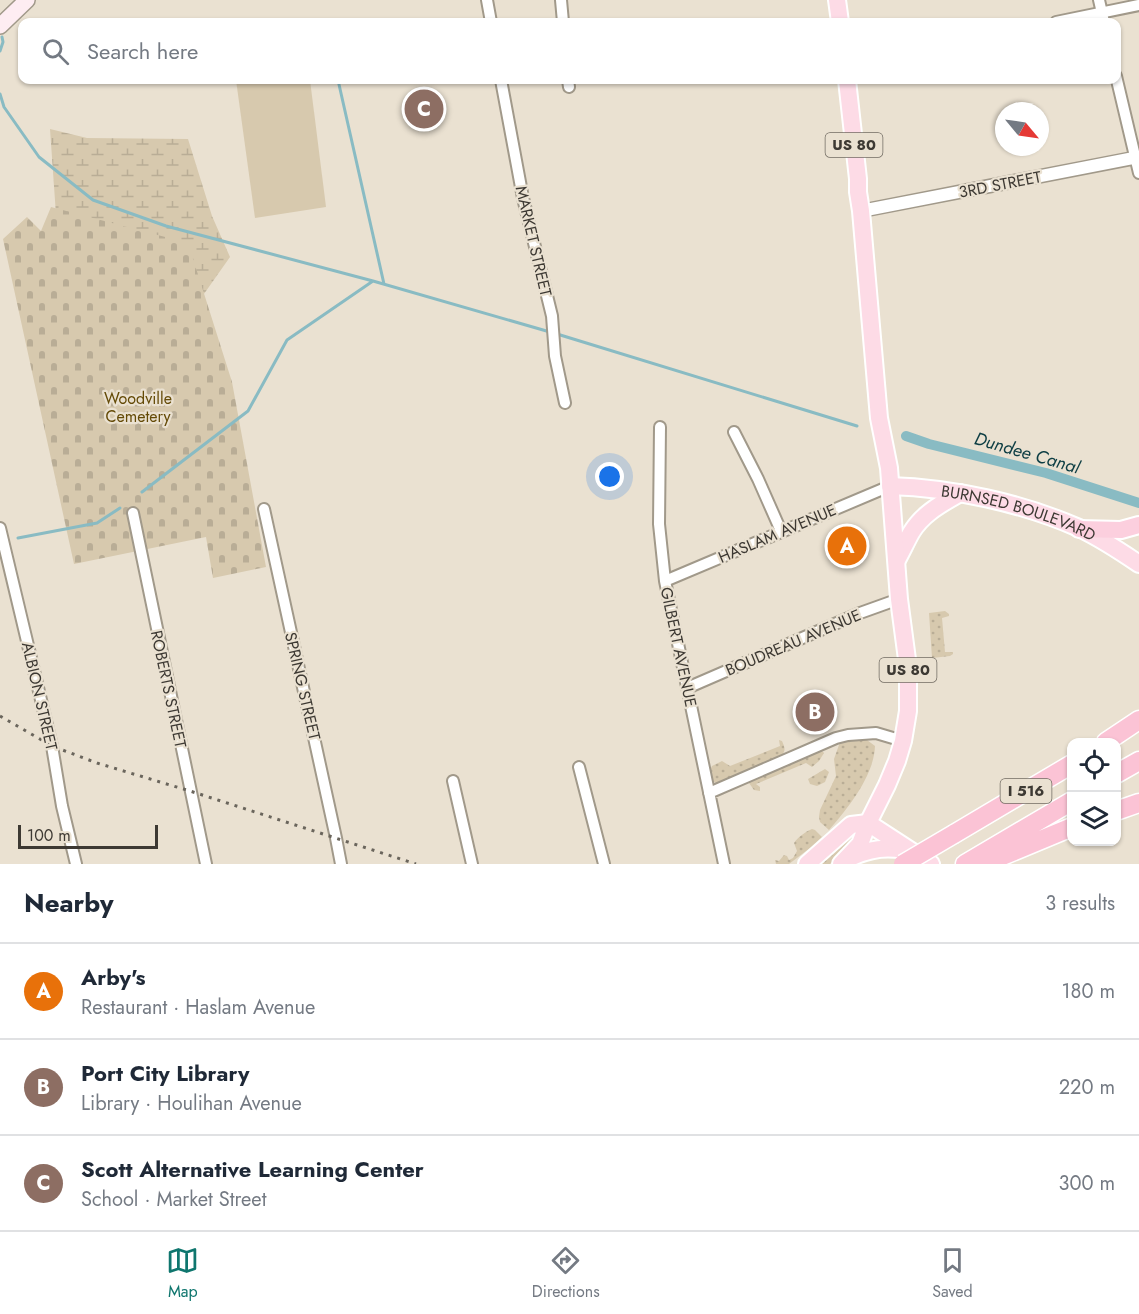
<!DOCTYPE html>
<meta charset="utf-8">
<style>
:root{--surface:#fff;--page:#f2f2f3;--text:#1f2937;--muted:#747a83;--line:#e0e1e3;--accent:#0f766e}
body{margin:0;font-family:Jost,sans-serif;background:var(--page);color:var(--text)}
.controls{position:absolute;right:18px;bottom:18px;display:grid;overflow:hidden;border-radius:12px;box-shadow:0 2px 4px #0004}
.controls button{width:54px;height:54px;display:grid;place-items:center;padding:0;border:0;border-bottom:2px solid var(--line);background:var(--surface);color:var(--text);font:30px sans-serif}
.compass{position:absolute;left:995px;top:102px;width:54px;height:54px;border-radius:50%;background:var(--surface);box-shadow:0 2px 4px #0004;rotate:119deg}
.scale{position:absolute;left:18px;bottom:15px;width:140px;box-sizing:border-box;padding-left:6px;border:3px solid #3d3933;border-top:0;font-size:16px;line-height:21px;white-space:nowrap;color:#3d3933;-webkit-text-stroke:4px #eae1d1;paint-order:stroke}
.you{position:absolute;left:610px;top:477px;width:21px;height:21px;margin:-15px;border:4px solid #fff;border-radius:50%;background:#1a73e8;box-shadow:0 0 0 9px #1a73e833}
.badge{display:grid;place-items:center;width:39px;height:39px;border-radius:50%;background:var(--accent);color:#fff;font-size:20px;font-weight:700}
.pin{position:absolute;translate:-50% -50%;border:3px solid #fff;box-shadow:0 2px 6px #0006}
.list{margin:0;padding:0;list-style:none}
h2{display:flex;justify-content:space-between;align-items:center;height:78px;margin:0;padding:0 24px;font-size:26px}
h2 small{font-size:20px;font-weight:400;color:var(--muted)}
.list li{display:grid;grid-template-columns:39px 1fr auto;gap:18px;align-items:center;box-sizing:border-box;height:96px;padding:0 24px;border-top:2px solid var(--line)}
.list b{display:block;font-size:22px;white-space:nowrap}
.list p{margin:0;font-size:20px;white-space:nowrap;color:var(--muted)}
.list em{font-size:20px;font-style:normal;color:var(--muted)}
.icon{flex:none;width:33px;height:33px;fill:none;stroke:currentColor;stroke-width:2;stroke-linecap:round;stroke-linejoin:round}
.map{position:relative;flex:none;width:1139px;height:864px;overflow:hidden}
.search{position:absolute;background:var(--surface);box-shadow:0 2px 4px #0004;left:18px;right:18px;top:18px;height:66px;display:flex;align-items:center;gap:15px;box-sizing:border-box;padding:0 21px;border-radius:12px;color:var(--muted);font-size:22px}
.sheet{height:366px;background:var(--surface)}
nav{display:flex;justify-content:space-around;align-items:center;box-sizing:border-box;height:84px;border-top:2px solid var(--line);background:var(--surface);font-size:16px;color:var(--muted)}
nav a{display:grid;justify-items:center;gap:3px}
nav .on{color:var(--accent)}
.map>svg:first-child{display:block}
</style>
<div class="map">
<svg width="1139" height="864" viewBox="0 0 1139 864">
<defs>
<pattern id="grass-dots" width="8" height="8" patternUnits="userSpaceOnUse" patternTransform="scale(1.5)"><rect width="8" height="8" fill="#d7c9ae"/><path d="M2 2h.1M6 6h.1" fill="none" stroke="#b9ad96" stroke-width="1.8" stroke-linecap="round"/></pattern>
<pattern id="wetland-marsh" width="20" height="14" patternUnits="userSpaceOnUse" patternTransform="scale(1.5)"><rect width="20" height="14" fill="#d7c9ae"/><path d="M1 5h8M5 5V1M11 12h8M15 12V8" fill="none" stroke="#b9ad96"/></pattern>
<pattern id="cemetery-stones" width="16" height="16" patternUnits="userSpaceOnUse" patternTransform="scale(1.5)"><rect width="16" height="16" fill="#d7c9ae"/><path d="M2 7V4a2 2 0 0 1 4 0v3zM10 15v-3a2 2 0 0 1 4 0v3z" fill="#b9ad96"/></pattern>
</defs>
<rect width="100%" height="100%" fill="#eae1d1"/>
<!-- grass -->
<path fill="url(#grass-dots)" d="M945,611L949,614V616L942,618L945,652H953V654L950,656L932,658L929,613Z
M862,739L867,740L875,746C874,776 848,808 829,830L820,822L819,817L820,810L836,776L834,759L840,742Z
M779,740L782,741C784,746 786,749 783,754L718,783C711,783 711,777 710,770L712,766L722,761L730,766L780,746Z
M821,750L824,753L819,761L812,767L806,763L756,784L760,787V791L754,790L749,783L751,780Z
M825,769L829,772L825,782L817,786L810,784L808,779Z
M812,829L815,830L822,837L810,848L789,864H776L775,860L779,861L784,855L787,856L789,860L793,858L797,851L794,843C798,837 805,832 812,829Z
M858,830L854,839L830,864H815Z"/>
<!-- wetland -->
<path fill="url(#wetland-marsh)" d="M50,129L87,138L188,139L212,216L230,257L187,318L61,286Z"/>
<!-- cemetery -->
<path fill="url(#cemetery-stones)" d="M51,207L188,243L232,382L266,567L213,578L206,537L74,564L3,239L27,217L41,231Z"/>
<!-- park -->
<path fill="#d7c9ae" d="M236,80H310L326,207L255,218Z"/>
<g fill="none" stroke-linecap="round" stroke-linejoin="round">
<!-- stream -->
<path stroke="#89bbc3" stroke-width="3" d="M0,51L3,42L2,37
M338,80L384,284
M0,94L4,107L39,157L93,200L166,226L373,281L550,332
M557,334L857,426
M142,492L248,411L287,340L373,281
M18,538L97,523L120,508"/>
<!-- canal -->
<path stroke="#89bbc3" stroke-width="10" d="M906,436L929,444L1046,473L1139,503"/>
<!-- minor casing -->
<g stroke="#a1998a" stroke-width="14">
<path id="minor" d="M487,0L491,22
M561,0L563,22
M1099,0L1104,22
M1056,22L1139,5
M1116,76L1139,173
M501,80L523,198L552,316L555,356L565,403
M568,80L569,87
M660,427L659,524L665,581L724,864
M734,432L758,479L781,531
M264,509L336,838L341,864
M133,513L206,864
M0,528L52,746L62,806L76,864
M665,581L890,486
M687,688L860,613L899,599
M579,767L604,864
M453,781L472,864
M709,793L836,738L848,735L876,733L903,741"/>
</g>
<!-- tertiary casing -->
<g stroke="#a1998a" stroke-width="15">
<path id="tertiary" d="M861,211L1139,157"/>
</g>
<!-- secondary casing -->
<g stroke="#a1998a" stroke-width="18">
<path id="secondary" d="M0,26L27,0"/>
</g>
<!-- primary casing -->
<g stroke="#fff" stroke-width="20">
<g id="primary">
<path d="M837,0L840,22"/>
<path id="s1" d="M890,486C953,488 1022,503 1079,528C1100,538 1120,551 1139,564"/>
<path d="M897,560C902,551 906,542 911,533C922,514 941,504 960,493"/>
<path d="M850,858C868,849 884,846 903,850"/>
<path d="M807,864L851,825L868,823L931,864"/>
<path d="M841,864L860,844L868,823L887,785L897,761L903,741L908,711V667L899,599L889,468L879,418L861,211L858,192V179L847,80"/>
</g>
</g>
<!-- trunk casing -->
<g stroke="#fff" stroke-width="20">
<path id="trunk" d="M1079,529L1121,530L1139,525"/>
</g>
<!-- motorway casing -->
<g stroke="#fff" stroke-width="21">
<path id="motorway" d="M1106,742L1139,720
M1116,774L1139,761
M1116,811L1139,803
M954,834L1072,764
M965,864L1072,801
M983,864L1072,827"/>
</g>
<!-- minor -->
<use href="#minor" stroke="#fff" stroke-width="10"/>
<!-- tertiary -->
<use href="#tertiary" stroke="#fff" stroke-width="12"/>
<!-- secondary -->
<use href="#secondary" stroke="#feedf2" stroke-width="15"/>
<!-- primary -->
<use href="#primary" stroke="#fddbe6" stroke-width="16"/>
<!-- trunk -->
<use href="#trunk" stroke="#fccfde" stroke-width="16"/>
<!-- motorway -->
<use href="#motorway" stroke="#fbc3d5" stroke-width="18"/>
<!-- rail -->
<path stroke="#6a655c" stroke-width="3" stroke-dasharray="3 6" stroke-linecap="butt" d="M0,716L52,746L97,763L190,791L416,864"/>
<!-- motorway-bridge casing -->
<g stroke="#fff" stroke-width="21" stroke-linecap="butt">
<path id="motorway-bridge" d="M903,864L954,834"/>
</g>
<!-- motorway-bridge -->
<use href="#motorway-bridge" stroke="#fbc3d5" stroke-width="18"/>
</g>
<g text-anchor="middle" stroke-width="4.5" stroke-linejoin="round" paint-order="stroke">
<!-- shield labels -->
<g fill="#eae1d1" stroke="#716b62" stroke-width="1.5">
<rect x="825.5" y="133" width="57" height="24" rx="4.5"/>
<rect x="879.5" y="658" width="57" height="24" rx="4.5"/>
<rect x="1000.5" y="779" width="51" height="24" rx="4.5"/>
</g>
<g font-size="15" font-weight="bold" fill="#3d3933">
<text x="854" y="150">US 80</text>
<text x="908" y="675">US 80</text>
<text x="1026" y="796">I 516</text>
</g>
<!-- street labels -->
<g font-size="16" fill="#3d3933" stroke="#eae1d1">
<text transform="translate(1000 184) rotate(-11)" y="6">3RD STREET</text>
<text transform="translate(534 241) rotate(77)" y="6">MARKET STREET</text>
<text dy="6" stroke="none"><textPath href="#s1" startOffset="132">BURNSED BOULEVARD</textPath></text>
<text transform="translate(777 533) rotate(-23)" y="6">HASLAM AVENUE</text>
<text transform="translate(793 642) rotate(-23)" y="6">BOUDREAU AVENUE</text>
<text transform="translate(679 647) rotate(78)" y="6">GILBERT AVENUE</text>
<text transform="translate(303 686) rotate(77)" y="6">SPRING STREET</text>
<text transform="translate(169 689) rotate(78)" y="6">ROBERTS STREET</text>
<text transform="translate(40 696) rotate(77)" y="6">ALBION STREET</text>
</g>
<!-- park labels -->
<g font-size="16" fill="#644a06" stroke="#eae1d1">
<text x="138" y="404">Woodville<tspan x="138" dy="18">Cemetery</tspan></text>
</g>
<!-- water labels -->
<g font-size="18" font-style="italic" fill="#0c3d43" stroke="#eae1d1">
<text transform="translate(1027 453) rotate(16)" y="6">Dundee Canal</text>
</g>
</g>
</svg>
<div class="controls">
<button><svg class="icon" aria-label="locate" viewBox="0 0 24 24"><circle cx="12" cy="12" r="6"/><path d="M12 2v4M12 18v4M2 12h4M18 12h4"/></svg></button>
<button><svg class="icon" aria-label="layers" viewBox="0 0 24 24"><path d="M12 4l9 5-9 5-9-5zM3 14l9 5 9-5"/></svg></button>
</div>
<svg class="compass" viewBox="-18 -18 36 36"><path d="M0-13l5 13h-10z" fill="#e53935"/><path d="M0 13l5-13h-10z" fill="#747a83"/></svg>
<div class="scale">100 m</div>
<div class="you"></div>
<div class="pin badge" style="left:847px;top:546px;background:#e8710a">A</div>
<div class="pin badge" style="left:815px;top:712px;background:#8d6e63">B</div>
<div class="pin badge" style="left:424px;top:109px;background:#8d6e63">C</div>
<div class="search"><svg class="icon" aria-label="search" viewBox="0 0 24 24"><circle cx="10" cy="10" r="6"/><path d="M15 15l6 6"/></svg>Search here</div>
</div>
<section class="sheet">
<h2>Nearby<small>3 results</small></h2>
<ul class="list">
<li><span class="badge" style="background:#e8710a">A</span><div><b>Arby's</b><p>Restaurant · Haslam Avenue</p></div><em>180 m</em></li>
<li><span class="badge" style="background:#8d6e63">B</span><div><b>Port City Library</b><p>Library · Houlihan Avenue</p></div><em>220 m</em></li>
<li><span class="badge" style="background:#8d6e63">C</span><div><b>Scott Alternative Learning Center</b><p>School · Market Street</p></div><em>300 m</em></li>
</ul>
</section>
<nav>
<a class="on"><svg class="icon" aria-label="map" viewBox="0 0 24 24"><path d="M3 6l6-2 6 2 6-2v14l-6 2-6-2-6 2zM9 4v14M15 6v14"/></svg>Map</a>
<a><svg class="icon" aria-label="directions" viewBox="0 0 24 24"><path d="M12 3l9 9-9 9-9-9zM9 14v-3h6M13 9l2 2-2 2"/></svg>Directions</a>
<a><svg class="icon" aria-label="saved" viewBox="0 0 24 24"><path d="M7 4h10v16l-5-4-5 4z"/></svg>Saved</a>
</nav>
